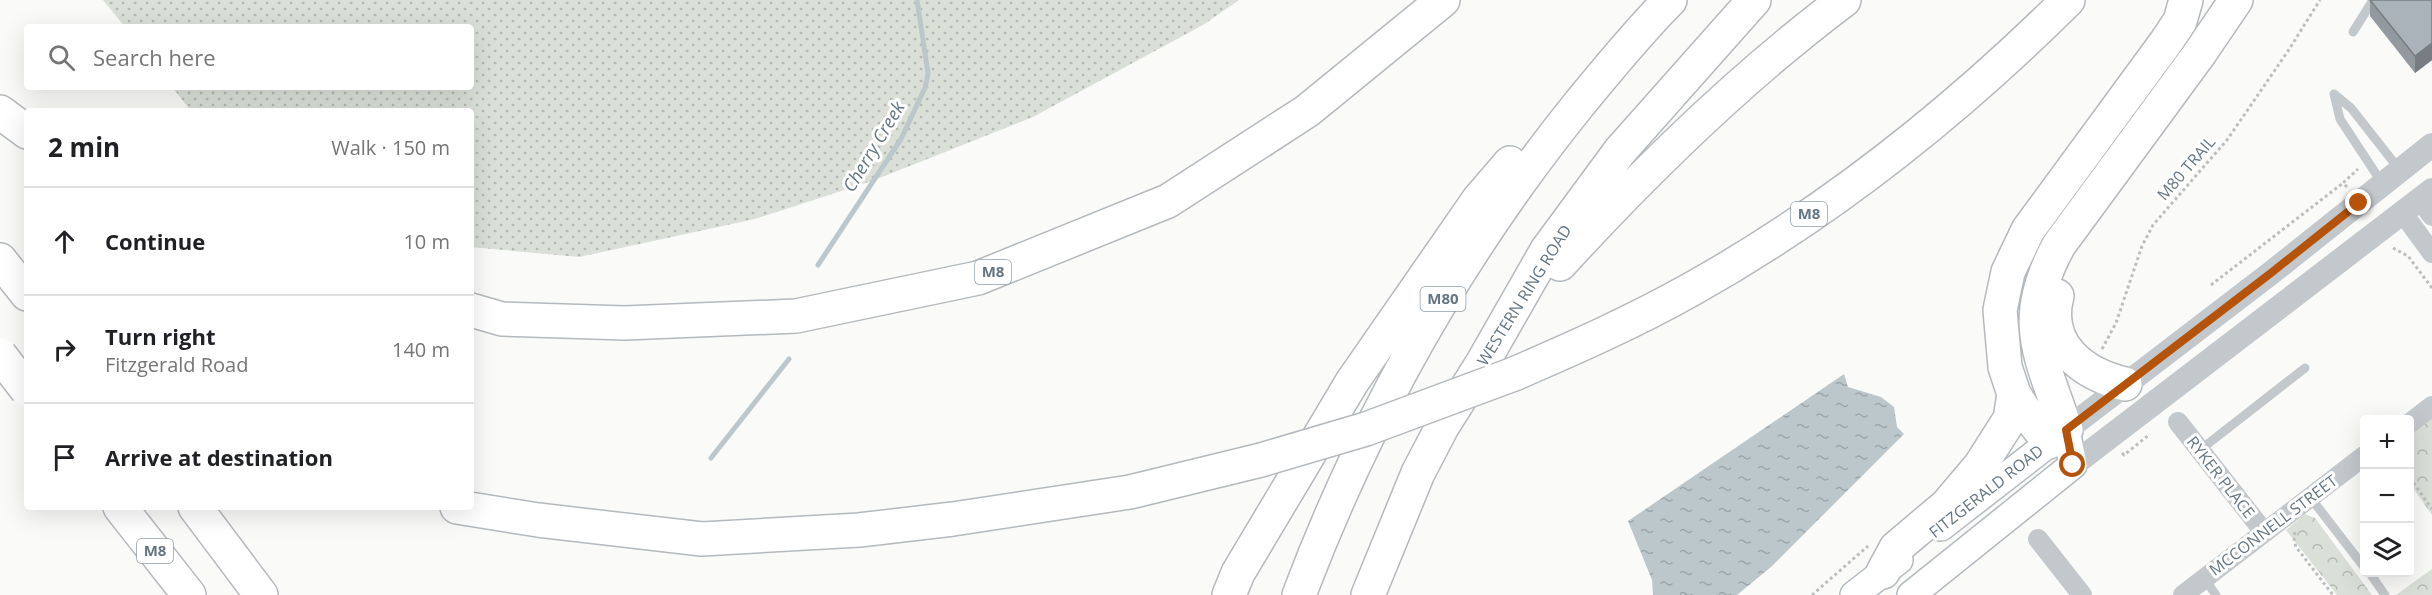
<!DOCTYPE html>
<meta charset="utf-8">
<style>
:root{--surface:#fff;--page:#f6f6f6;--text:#202124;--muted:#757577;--line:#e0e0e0}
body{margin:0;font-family:"Open Sans",sans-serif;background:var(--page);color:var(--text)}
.controls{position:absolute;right:18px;bottom:18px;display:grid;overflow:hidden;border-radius:6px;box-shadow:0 6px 24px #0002}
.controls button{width:54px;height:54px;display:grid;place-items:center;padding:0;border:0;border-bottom:2px solid var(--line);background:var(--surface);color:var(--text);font:30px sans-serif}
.stop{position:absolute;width:18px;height:18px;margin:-14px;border:4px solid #b45309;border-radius:50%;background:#fff}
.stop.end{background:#b45309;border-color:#fff;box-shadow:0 2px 6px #0008}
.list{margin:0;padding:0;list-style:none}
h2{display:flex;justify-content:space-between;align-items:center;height:78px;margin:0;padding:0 24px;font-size:26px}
h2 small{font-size:20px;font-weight:400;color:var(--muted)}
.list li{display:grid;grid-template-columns:39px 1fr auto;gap:18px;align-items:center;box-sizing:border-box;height:108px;padding:0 24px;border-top:2px solid var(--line)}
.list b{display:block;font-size:22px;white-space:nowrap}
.list p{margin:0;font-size:20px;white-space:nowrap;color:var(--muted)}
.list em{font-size:20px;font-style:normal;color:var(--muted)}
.icon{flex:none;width:33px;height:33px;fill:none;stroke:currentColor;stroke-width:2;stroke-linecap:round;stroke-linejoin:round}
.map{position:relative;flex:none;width:2432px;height:595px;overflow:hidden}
.search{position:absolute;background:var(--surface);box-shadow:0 6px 24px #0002;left:24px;top:24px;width:450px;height:66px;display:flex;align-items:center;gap:15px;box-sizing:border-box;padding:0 21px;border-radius:6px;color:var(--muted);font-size:22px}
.panel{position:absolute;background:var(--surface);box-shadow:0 6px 24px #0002;left:24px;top:108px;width:450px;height:402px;border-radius:6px}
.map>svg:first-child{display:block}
</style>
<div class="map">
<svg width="2432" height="595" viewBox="0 0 2432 595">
<defs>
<pattern id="grass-dots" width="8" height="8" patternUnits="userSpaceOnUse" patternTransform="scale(1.5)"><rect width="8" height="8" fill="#dadfd7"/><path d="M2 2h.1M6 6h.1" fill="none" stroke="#b4b9b4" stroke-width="1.8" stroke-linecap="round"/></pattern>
<pattern id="forest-crowns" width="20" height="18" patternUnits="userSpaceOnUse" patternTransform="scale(1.5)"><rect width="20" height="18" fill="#dadfd7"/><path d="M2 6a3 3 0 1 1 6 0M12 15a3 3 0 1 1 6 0" fill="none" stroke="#b4b9b4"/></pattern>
<pattern id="water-ripples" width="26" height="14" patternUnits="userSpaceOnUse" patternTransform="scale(1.5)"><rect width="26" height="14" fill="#bbc7cb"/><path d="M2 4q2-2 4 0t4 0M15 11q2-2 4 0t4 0" fill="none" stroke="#9ca6aa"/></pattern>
</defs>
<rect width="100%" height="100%" fill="#fafaf8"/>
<!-- grass -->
<path fill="url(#grass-dots)" d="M103,0H1239L1203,25L1033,117L872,181L755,219L579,257L471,247V111H191L172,87H471V27H125Z"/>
<!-- forest -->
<path fill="url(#forest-crowns)" d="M2432,417V515L2410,484V433Z
M2305,514L2315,518L2372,595H2337L2286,530Z
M2432,569V595H2396Z"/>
<!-- water -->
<path fill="url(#water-ripples)" d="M1844,374L1848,387L1881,397L1894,407L1897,427L1904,434L1771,567L1737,595H1653L1652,580L1628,521Z"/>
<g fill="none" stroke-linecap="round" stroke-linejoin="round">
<!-- stream -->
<path stroke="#bbc7cb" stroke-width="5" d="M818,265L901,139L925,88L928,73L917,0
M711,458L789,359"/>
<!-- secondary casing -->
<g stroke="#b3babf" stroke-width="30">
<path id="secondary" d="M1941,527L2066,430L2073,465
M1854,595L1899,560
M1911,595L2073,465"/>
</g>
<!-- motorway casing -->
<g stroke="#b4b9bd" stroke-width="36">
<path id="motorway" d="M0,112L27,132
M0,260L27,294
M1560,264C1648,168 1740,78 1844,0
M2057,296C2044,345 2083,374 2125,384
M471,310L502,319L625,323L796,316L978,278L1168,201L1307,111L1443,0
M1514,374C1574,348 1633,322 1690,290C1828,213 1956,111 2068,0
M2066,430C2041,355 2017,322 2059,245L2200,53L2236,0
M2049,442L2022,407L2014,394L2005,367L2000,310L2008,272L2028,230L2166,42L2180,21L2186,0
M120,507L189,595
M195,507L261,595
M457,507L538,520L702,539L859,530L953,519L1130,492L1261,460
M1883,572L1896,548L1947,505L1980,466L2010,419L2014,394
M1229,595L1238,573L1352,382L1479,199L1510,163
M1299,595C1366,418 1461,250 1580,103C1609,68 1637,33 1670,0
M1368,595L1418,473L1442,427L1483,362L1547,250L1620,151L1754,0"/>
</g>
<!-- path -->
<path stroke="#bbbfc2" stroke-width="3" stroke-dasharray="3 3" stroke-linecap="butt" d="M2347,187L2343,183L2358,169
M2393,248L2408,256L2432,288
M2211,285L2343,183
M2102,349L2116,323L2142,246L2153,225L2227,140L2288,51L2320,0
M2122,453L2124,455L2150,434
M2410,478L2432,509
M2295,532L2294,541L2296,547L2333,595
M1812,595L1868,546"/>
<!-- service -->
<path stroke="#c3c8cc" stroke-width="9" d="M2353,32L2373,0
M2334,94L2340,119L2382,183
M2334,94L2351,108L2399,169
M2200,450L2305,368
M2310,497L2364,567
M2369,572L2385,595
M2204,578L2216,595"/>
<!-- minor -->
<path stroke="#c3c8cc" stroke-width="20" d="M2420,199L2432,216
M2402,212L2432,253
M2178,422L2264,532
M2410,423L2432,406
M2038,539L2082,595
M2183,595L2364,456"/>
<!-- tertiary -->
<path stroke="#c3c8cc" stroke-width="24" d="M2066,430L2271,273L2432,145
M2073,465L2432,190"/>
<!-- secondary -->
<use href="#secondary" stroke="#fff" stroke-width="27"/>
<!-- motorway -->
<use href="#motorway" stroke="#fff" stroke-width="33"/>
<!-- motorway-bridge casing -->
<g stroke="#b4b9bd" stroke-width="36" stroke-linecap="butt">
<path id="motorway-bridge" d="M0,355L27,390
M1261,460L1366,429L1514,374"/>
</g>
<!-- motorway-bridge -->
<use href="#motorway-bridge" stroke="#fff" stroke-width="33"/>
</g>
<!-- wall -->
<path fill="#929a9f" d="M2370,0H2432V60L2415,73L2370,16Z"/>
<!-- shaded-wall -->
<path fill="#777d82" d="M2432,43V60L2415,73V56Z"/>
<!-- building -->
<path fill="#aab3b9" stroke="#777d82" stroke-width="1.5" d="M2370,0H2432V43L2415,56Z"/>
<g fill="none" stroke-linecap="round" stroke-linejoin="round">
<!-- route -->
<path stroke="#b45309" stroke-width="8" d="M2073,465L2066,430L2271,273L2359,203"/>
</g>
<g text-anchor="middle" stroke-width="6" stroke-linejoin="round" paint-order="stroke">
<!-- shield labels -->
<g fill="#fff" stroke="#939fa8" stroke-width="1.5">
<rect x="1791" y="202" width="36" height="24" rx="4.5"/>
<rect x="975" y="260" width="36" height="24" rx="4.5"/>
<rect x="1420.5" y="287" width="45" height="24" rx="4.5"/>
<rect x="137" y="539" width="36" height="24" rx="4.5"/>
</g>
<g font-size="15" font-weight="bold" fill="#657683">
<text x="1809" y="219">M8</text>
<text x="993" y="277">M8</text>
<text x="1443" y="304">M80</text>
<text x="155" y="556">M8</text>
</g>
<!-- street labels -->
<g font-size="16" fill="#657683" stroke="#fff">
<text transform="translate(2186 168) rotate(-49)" y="6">M80 TRAIL</text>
<text transform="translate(1524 295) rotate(-58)" y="6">WESTERN RING ROAD</text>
<text transform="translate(2221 477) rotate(52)" y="6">RYKER PLACE</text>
<text transform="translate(1986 491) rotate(-38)" y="6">FITZGERALD ROAD</text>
<text transform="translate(2273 525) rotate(-37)" y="6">MCCONNELL STREET</text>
</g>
<!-- water labels -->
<g font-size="18" font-style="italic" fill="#60757c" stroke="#fff">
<text transform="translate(874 147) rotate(-59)" y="6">Cherry Creek</text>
</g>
</g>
</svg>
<div class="controls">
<button>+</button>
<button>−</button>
<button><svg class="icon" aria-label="layers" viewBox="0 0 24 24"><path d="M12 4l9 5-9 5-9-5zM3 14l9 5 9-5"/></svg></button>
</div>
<div class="stop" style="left:2073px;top:465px"></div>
<div class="stop end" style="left:2359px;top:203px"></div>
<div class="search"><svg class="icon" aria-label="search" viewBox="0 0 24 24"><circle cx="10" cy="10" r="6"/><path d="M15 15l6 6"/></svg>Search here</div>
<section class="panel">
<h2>2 min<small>Walk · 150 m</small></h2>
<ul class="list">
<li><svg class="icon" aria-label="ahead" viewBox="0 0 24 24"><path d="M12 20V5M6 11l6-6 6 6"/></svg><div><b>Continue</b></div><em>10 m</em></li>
<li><svg class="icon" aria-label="right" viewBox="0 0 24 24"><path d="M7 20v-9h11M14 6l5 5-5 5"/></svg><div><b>Turn right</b><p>Fitzgerald Road</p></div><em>140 m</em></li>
<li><svg class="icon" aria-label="arrive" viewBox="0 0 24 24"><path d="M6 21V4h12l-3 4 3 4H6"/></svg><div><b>Arrive at destination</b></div></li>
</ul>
</section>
</div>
